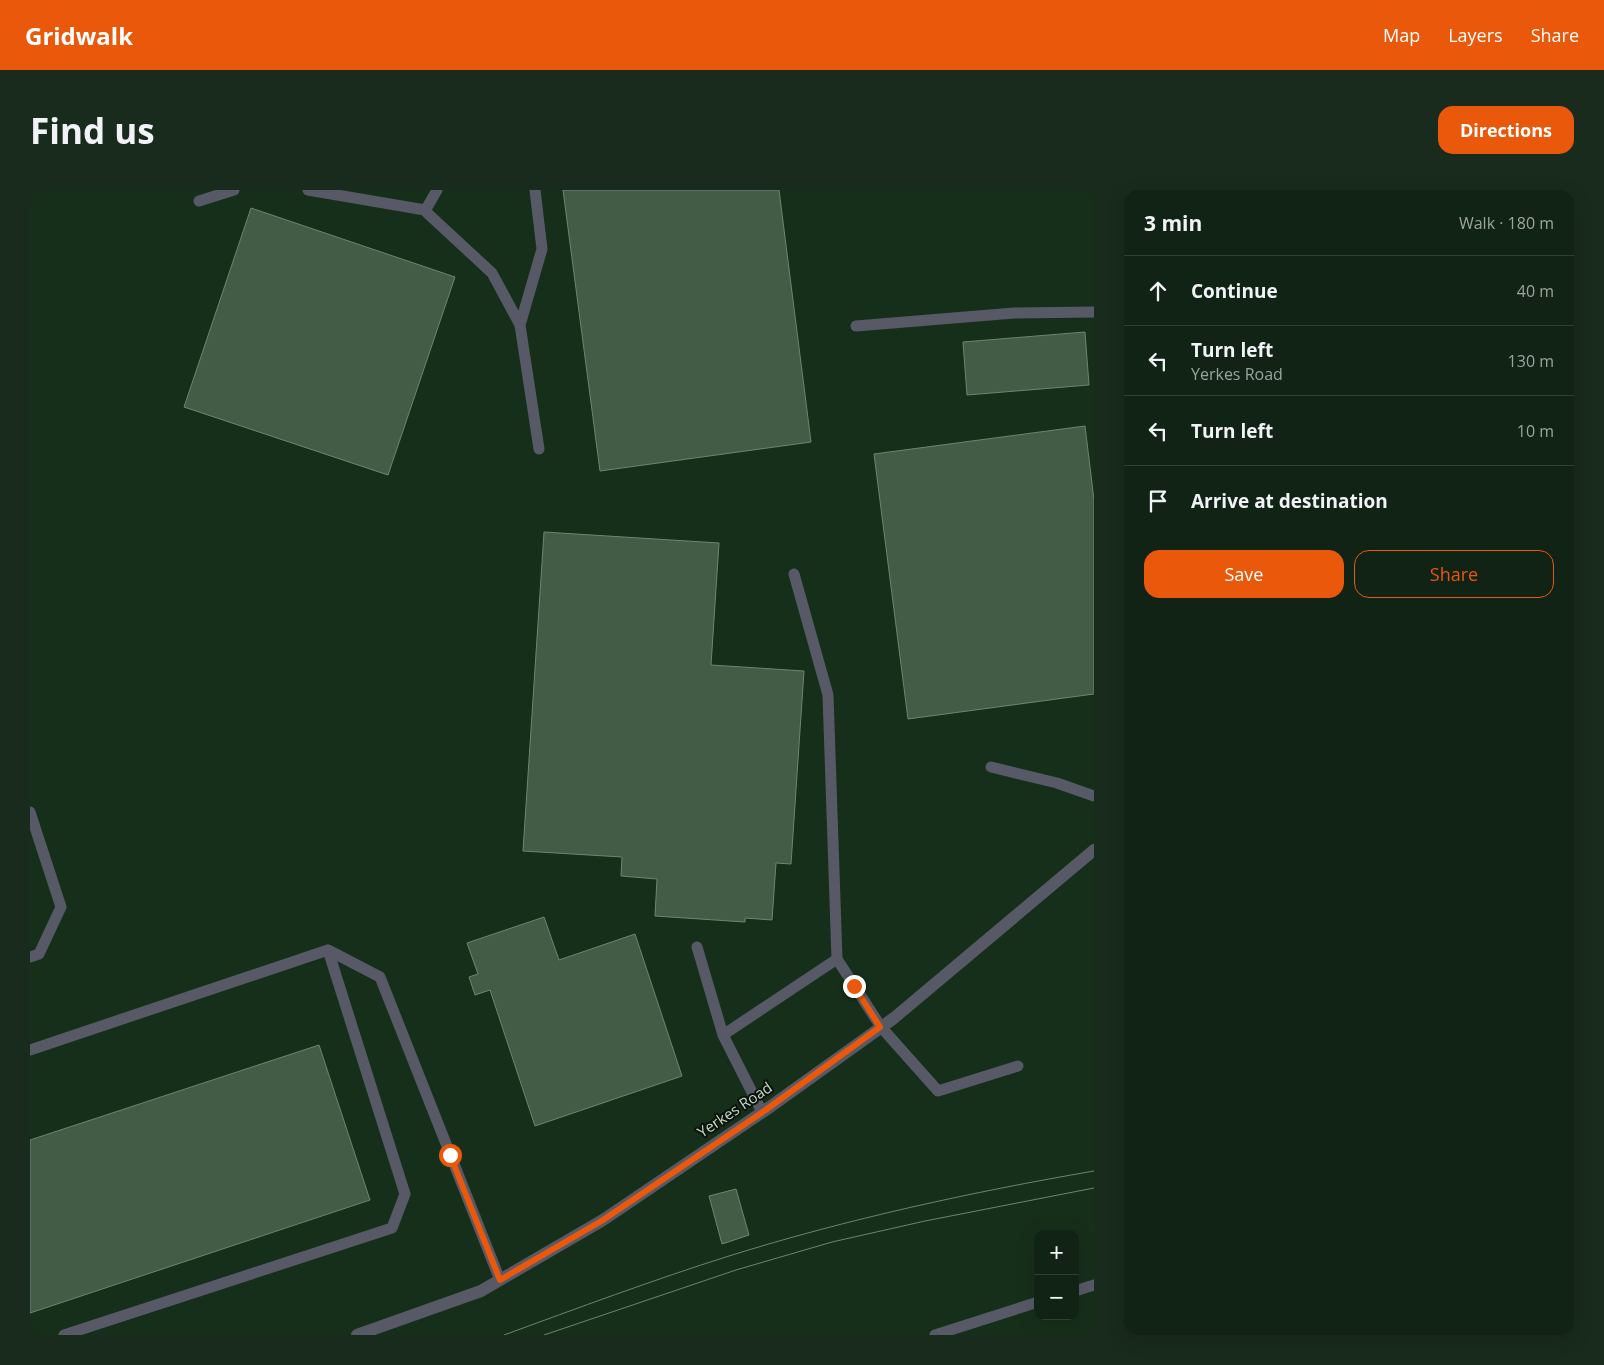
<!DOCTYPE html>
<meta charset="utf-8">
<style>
:root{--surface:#102314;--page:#192b1d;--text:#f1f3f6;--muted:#9ca4a0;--line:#304034;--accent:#ea580c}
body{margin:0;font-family:"Open Sans",sans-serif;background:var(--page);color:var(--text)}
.controls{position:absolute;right:15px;bottom:15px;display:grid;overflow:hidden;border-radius:10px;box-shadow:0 5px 20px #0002}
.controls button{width:45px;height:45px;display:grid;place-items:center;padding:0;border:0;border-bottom:1px solid var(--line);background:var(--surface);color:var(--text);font:25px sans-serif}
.stop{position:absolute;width:15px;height:15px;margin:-11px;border:4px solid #ea580c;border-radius:50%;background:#fff}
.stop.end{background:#ea580c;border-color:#fff;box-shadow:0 1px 5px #0008}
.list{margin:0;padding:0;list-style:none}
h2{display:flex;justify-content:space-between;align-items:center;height:65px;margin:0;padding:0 20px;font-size:21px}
h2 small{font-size:16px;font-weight:400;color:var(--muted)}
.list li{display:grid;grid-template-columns:32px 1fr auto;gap:15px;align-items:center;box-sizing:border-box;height:70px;padding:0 20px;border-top:1px solid var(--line)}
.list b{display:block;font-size:19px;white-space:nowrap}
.list p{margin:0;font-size:16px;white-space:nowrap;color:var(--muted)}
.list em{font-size:16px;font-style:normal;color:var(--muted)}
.actions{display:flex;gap:10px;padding:15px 20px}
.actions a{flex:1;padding:11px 0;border:1px solid var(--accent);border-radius:15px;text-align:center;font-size:18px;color:var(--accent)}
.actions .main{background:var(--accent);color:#fff}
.icon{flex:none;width:28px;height:28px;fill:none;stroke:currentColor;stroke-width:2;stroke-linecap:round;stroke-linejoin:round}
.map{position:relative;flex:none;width:1064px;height:1145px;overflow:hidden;border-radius:15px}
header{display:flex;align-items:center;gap:30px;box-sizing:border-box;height:70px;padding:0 25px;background:var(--accent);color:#fff}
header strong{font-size:24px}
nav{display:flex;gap:28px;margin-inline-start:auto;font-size:18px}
.intro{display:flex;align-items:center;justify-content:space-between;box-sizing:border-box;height:120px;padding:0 30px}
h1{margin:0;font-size:35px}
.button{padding:12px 22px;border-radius:15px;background:var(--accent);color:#fff;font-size:18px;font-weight:700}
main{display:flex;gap:30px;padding:0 30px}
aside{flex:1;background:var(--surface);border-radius:15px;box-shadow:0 5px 20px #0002}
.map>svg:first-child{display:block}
</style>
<header>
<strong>Gridwalk</strong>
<nav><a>Map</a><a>Layers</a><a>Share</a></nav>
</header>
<div class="intro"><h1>Find us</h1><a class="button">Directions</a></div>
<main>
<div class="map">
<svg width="1064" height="1145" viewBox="0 0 1064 1145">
<rect width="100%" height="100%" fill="#162f1b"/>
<!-- building -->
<path fill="#425c46" stroke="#6c876f" d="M533,0H749L781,252L570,281Z
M221,18L425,87L358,285L154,217Z
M1055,142L1059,195L937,205L933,152Z
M1055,236L1064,310V504L878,529L844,264Z
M514,342L689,353L681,475L774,481L761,674L746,673L742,730L715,728V732L625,726L627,689L591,686L592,667L493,661Z
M514,727L529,770L605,744L652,886L505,936L460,800L445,805L439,787L448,784L437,753Z
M289,855L340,1010L0,1123V950Z
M706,999L719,1045L692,1054L679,1006Z"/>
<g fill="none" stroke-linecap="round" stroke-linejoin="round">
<!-- lane -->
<path stroke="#585967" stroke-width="11" d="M278,0L395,20
M407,0L395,21L462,83L490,135L509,259
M169,11L204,0
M490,135L512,59L505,0
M826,136L984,123L1064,122
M764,384L798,505L807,769L851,837L908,901L988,876
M961,577L1027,593L1064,606
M0,622L31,717L9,764L0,767
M667,757L693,845
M298,760L350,787L470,1090
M0,860L298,760L375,1004L362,1038L34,1145
M732,922L693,845L807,769
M1045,1101L1064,1095
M905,1145L1008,1112"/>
<!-- street -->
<path stroke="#585967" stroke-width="12" d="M327,1145L451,1101L573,1030L737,919L864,828L1064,660"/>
<!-- tram -->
<path stroke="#6f8372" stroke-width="1" d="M474,1145C548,1118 623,1090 699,1066C817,1029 942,1002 1064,981
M514,1145L706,1080L802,1052L895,1031L1064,998"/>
</g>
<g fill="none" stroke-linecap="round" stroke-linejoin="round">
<!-- route -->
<path stroke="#ea580c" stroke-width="6" d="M420,965L470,1090L573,1030L737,919L850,837L824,796"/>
</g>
<g text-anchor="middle" stroke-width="4" stroke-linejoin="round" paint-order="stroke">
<!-- street labels -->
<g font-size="15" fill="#cbd9cc" stroke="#09140b">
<text transform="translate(705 920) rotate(-34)" y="5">Yerkes Road</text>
</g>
</g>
</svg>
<div class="controls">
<button>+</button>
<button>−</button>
</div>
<div class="stop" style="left:420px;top:965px"></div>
<div class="stop end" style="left:824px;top:796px"></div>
</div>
<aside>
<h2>3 min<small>Walk · 180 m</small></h2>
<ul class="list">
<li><svg class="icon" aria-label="ahead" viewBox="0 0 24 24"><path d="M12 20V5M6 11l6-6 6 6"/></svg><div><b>Continue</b></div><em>40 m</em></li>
<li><svg class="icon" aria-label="left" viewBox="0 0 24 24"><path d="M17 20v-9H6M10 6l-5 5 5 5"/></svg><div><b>Turn left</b><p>Yerkes Road</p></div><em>130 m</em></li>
<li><svg class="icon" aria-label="left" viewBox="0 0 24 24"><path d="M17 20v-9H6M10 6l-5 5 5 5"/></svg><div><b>Turn left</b></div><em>10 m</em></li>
<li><svg class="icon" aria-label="arrive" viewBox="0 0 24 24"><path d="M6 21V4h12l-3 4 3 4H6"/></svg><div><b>Arrive at destination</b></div></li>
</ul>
<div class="actions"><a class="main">Save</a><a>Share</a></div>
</aside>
</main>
